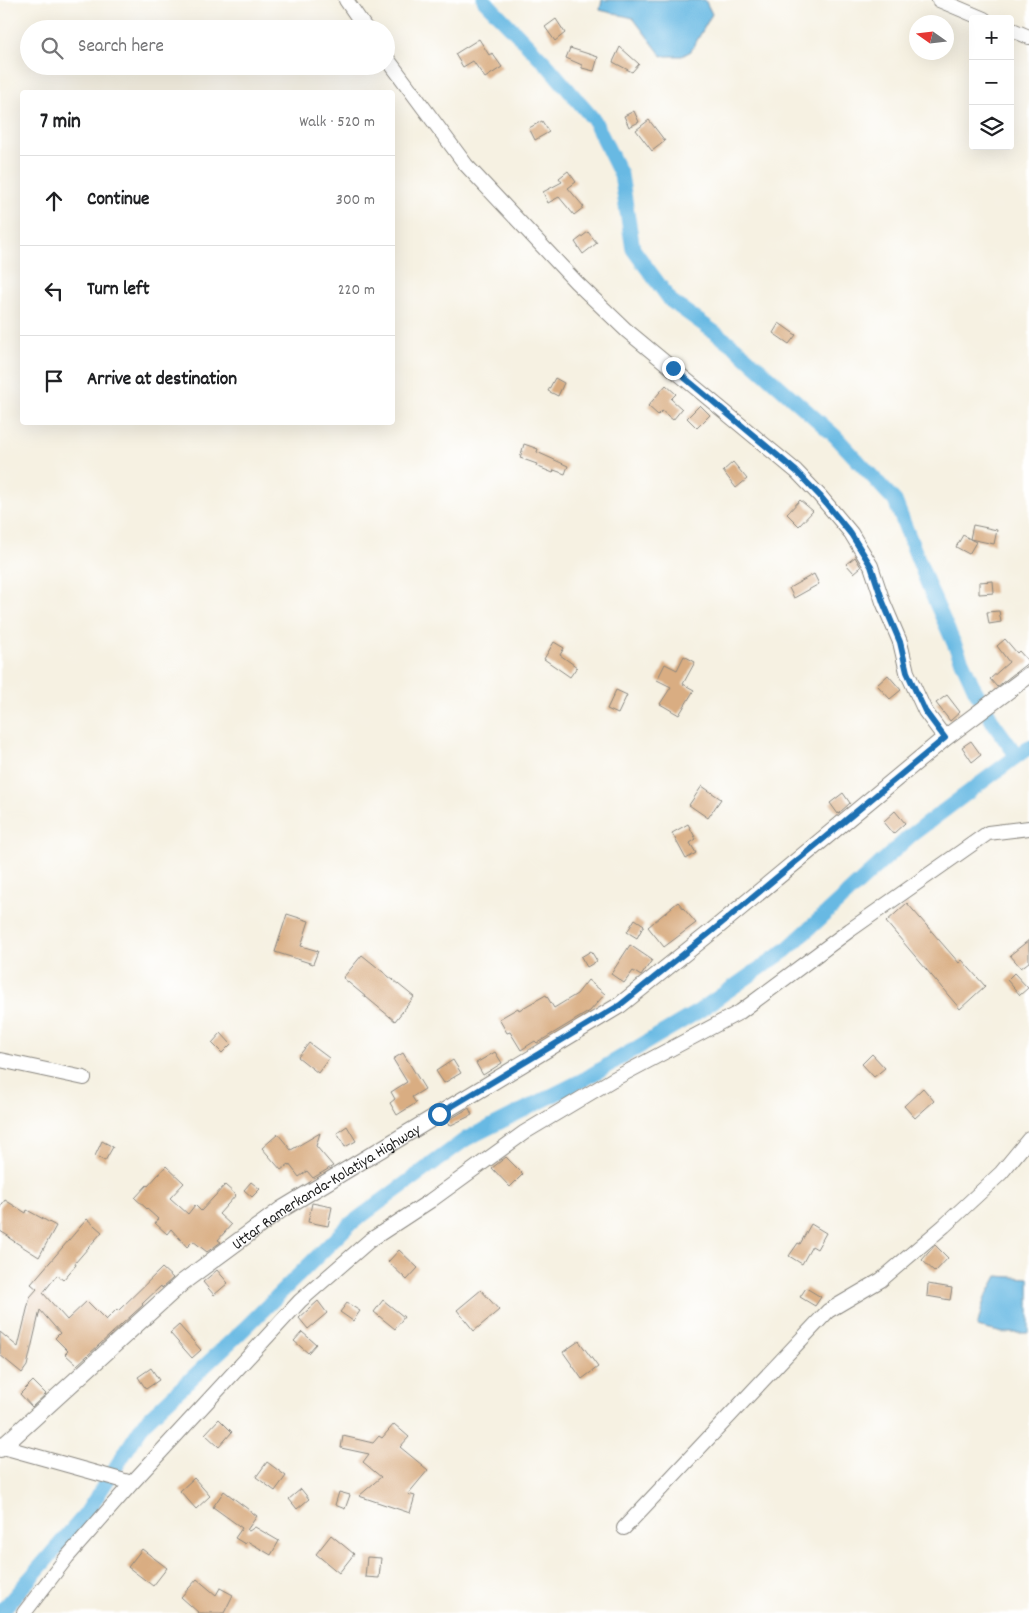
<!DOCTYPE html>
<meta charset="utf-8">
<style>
:root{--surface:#fff;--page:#f2f2f2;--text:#202124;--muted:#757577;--line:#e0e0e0}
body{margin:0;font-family:Dekko,sans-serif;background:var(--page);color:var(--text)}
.controls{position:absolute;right:15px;top:15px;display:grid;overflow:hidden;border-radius:5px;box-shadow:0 5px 20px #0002}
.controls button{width:45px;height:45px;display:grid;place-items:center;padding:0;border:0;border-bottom:1px solid var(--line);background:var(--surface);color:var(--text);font:25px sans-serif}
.compass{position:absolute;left:909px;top:15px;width:45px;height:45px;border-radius:50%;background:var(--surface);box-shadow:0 5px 20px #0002;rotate:284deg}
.stop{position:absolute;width:15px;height:15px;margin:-11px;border:4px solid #1f6fb2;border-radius:50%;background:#fff}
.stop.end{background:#1f6fb2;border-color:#fff;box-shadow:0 1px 5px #0008}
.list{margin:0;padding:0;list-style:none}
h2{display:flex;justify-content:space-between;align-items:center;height:65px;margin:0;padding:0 20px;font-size:21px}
h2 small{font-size:16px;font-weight:400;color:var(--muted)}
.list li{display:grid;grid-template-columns:32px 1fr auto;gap:15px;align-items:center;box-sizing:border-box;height:90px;padding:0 20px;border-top:1px solid var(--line)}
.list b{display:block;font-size:19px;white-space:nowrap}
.list em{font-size:16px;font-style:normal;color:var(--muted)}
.icon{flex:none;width:28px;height:28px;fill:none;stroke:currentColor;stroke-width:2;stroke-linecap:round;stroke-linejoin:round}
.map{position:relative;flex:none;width:1029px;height:1613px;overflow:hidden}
.search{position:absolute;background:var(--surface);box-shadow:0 5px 20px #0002;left:20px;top:20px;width:375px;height:55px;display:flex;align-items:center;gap:12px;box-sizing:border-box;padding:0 18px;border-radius:28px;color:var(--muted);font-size:19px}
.panel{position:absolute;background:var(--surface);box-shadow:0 5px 20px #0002;left:20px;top:90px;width:375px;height:335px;border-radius:5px}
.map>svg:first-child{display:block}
</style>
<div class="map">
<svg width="1029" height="1613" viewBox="0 0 1029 1613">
<rect width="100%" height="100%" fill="#fff"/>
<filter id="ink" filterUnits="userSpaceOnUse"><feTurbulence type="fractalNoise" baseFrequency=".02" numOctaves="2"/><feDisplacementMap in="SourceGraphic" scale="10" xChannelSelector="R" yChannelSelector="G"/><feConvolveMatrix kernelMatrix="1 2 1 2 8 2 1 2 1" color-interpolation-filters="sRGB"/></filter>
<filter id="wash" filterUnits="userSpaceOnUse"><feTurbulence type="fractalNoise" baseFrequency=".0096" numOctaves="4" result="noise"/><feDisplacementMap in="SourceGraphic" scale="20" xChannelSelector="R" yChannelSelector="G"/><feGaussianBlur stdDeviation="1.12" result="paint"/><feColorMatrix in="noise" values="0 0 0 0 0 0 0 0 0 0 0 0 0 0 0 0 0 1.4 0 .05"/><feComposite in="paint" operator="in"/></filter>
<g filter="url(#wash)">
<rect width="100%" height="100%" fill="#f6f1e2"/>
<!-- water -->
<path fill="#67b9e3" stroke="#426a80" d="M602,0H705L712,14L691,51L682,56H662L633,18L600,10Z
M997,1276L1029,1278V1333H1003L977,1327L984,1300Z"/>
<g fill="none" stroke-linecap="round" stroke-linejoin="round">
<!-- canal -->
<path stroke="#67b9e3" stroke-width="15" d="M484,0L548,66L594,120L621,175L633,249L671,301L735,347L835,436L895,501L931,592L974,688L994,724L1017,756
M0,1613L85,1515L144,1423L244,1329L349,1225L466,1139L583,1080L699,1011L786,950L910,836L1029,747"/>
</g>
<g id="blocks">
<!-- building -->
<path fill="#d9ad82" d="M556,19L565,33L555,41L545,27Z
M479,39L489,55L492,53L502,67L485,78L473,61L463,67L455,54Z
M620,47L639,64L632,72L613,62Z
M570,48L598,57L594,71L582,68V65L566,58Z
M634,111L639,122L629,127L624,116Z
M649,120L665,141L652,151L636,130Z
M542,121L549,132L535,140L529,128Z
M568,171L576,182L568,188L584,207L574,215L559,197L548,203L543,192L562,182L559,178Z
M588,232L597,243L583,254L575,242Z
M779,323L796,335L789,344L773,333Z
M555,378L564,383L558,396L548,391Z
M666,385L676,394L671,399L682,409L673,420L662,411L658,415L648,406Z
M700,405L710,415L697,428L687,418Z
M524,444L538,449L537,452L568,466L565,474L554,470L553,473L536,466L537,464L520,458Z
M733,462L747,479L736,488L723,471Z
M800,500L813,511L799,526L787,514Z
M973,525L997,530L994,544L970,539L976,542L969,554L956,547L963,535L970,539Z
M855,557L861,567L854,573L846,564Z
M814,574L819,584L794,598L789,588Z
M993,581L994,593L979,594V582Z
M999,611L1001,622L989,624L987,612Z
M1005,639L1017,653L1019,651L1029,662L997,687L990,679L1009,662L997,646Z
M554,642L564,648L560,655L577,667L570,677L544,659Z
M684,656L695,662L683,684L694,690L679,715L660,704L671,687L657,680L665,664L677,670Z
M888,675L901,690L890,699L877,685Z
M616,690L627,695L618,714L607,709Z
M947,695L960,712L950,721L936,703Z
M971,741L981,755L972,762L962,747Z
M702,786L721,799L708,818L689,805Z
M843,793L850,803L838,814L830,803Z
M895,811L905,823L893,834L883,822Z
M688,824L696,839L690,843L696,853L686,859L672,833Z
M678,902L696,923L664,947L648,927Z
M907,903L959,963L962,960L985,986L960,1009L886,922Z
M287,914L309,921L301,946L318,951L313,964L275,952Z
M635,919L644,925L637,938L627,932Z
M1029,940V962L1021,968L1010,955Z
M630,945L652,960L641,976L633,971L624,983L611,974Z
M591,951L597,961L587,967L581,957Z
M362,955L414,997L395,1021L343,978Z
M1014,973L1028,988L1020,995L1007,980Z
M588,980L605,994L590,1011L537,1043L535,1041L521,1050L510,1032L507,1033L499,1019L518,1008L519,1010L546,995L554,1008L577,994Z
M221,1033L231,1044L222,1053L212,1043Z
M309,1043L329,1058L318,1073L298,1057Z
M495,1052L502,1063L483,1075L476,1063Z
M403,1053L425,1089L412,1097L416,1103L397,1115L390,1103L395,1099L391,1092L407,1082L393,1059Z
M872,1054L885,1068L874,1077L862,1064Z
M453,1060L461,1073L444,1083L436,1071Z
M923,1088L934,1101L915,1118L904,1106Z
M469,1108L472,1115L449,1126L447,1121Z
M347,1126L356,1141L345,1147L337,1133Z
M320,1133L316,1146L333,1166L313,1178L307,1171L299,1177L289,1164L281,1170L262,1148L278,1134L291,1150Z
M102,1141L113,1147L105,1161L95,1156Z
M506,1157L523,1174L510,1187L492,1168Z
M166,1166L184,1183L170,1198L188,1214L195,1205L201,1211L225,1185L236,1195L219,1214L231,1225L218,1240L221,1242L207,1252L193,1241L187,1247L171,1229L167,1234L155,1223L158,1219L135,1198L147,1185L148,1186Z
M251,1182L260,1189L252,1197L244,1190Z
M5,1200L26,1213L27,1210L56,1226L39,1257L9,1238L10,1237L0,1231V1207Z
M312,1203L332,1207L328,1226L308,1222Z
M87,1219L102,1232L75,1263L76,1265L63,1280L57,1275L43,1293L67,1320L87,1301L106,1320L117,1309L118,1311L162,1268L173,1278L162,1288L161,1286L142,1304L143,1305L77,1365L65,1354L68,1351L55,1338L60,1333L40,1310L27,1366L22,1373L0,1355V1332L18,1347L30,1297L37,1289L31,1284Z
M811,1224L826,1233L817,1249L812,1246L802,1264L789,1256L798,1243L800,1244Z
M935,1245L948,1258L935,1272L922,1260Z
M399,1250L418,1268L407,1280L388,1262Z
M217,1270L228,1283L214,1295L203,1282Z
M928,1284L952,1288L950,1300L927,1296Z
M806,1288L821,1297L815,1306L800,1297Z
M481,1290L499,1310L474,1331L457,1310Z
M383,1300L404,1317L395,1329L374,1312Z
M318,1301L327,1313L308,1329L299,1318Z
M347,1303L360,1311L353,1321L340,1312Z
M179,1325L201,1350L192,1358L170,1333Z
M302,1332L316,1344L308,1353L294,1341Z
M579,1341L598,1367L582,1379L563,1352Z
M151,1368L159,1380L146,1389L138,1377Z
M33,1381L46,1394L32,1407L20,1394Z
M219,1419L232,1432L219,1447L205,1434Z
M394,1424L409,1437L400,1447L428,1470L408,1494L415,1496L410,1513L359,1496L381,1477L363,1462L369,1454L341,1448L343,1436L373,1443L379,1436L382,1438Z
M267,1462L286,1476L275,1491L256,1477Z
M194,1478L210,1496L196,1509L180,1491Z
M301,1489L309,1499L297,1509L289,1499Z
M224,1491L257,1516L247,1530L249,1531L255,1527L279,1541L271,1555L247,1541L245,1544L235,1538L242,1528L213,1507Z
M339,1492L350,1495L345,1509L335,1505Z
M331,1535L354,1554L339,1573L316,1554Z
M142,1549L167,1568L153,1586L128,1567Z
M367,1557L381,1558L379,1578L365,1577Z
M197,1579L216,1595L220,1588L233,1595L224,1613H199L181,1597Z"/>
</g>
</g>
<g filter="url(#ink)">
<use href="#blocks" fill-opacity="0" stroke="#89867f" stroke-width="1"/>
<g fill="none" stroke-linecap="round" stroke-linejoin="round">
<!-- minor casing -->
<g stroke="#89867f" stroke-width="16">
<path id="minor" d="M346,0L366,29
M939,0L984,19
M1010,29L1029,37
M386,57L466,165L576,282L626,330L796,471L820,496L851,533L871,566L883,602L900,642L907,672L925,711L945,738
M0,1060L84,1078
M0,1444L3,1447L132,1483L300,1301L369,1241L430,1201L525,1132L612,1080L740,1012L850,930L988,833L1029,828
M624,1528L828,1311L881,1280L944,1226L1001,1173L1029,1139
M24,1613L67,1557L132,1483"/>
</g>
<!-- tertiary casing -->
<g stroke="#89867f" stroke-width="18">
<g id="tertiary">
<path id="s1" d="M0,1449L183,1282L282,1209L620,1005L711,932L945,738L1029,675"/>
</g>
</g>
<!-- minor -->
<use href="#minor" stroke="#fff" stroke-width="14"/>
<!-- tertiary -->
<use href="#tertiary" stroke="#fff" stroke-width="16"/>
</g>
</g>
<g fill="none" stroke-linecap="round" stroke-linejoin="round" filter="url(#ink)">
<!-- route -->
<path stroke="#1f6fb2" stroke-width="6" d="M439,1114L620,1005L711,932L945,738L925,711L907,672L900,642L883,602L871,566L851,534L820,496L796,471L673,368"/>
</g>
<g text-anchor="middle" stroke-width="5" stroke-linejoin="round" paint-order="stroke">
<!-- street labels -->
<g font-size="16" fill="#1c1c1c" stroke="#fff">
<text dy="6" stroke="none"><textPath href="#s1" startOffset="420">Uttar Ramerkanda-Kolatiya Highway</textPath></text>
</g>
</g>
</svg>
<div class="controls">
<button>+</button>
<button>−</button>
<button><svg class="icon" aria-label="layers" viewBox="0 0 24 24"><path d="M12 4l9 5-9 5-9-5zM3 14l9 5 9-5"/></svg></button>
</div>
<svg class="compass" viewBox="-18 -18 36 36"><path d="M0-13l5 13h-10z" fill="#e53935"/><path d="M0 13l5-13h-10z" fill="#757577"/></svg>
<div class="stop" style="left:439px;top:1114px"></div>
<div class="stop end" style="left:673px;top:368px"></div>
<div class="search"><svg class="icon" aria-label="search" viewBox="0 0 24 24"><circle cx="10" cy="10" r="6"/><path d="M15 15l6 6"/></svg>Search here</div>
<section class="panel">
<h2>7 min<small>Walk · 520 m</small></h2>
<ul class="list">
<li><svg class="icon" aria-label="ahead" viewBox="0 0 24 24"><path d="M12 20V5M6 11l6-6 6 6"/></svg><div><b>Continue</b></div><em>300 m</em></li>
<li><svg class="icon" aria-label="left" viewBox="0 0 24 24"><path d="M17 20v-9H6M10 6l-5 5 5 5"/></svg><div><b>Turn left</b></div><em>220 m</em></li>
<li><svg class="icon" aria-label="arrive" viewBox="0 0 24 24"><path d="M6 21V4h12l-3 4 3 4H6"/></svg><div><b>Arrive at destination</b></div></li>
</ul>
</section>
</div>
